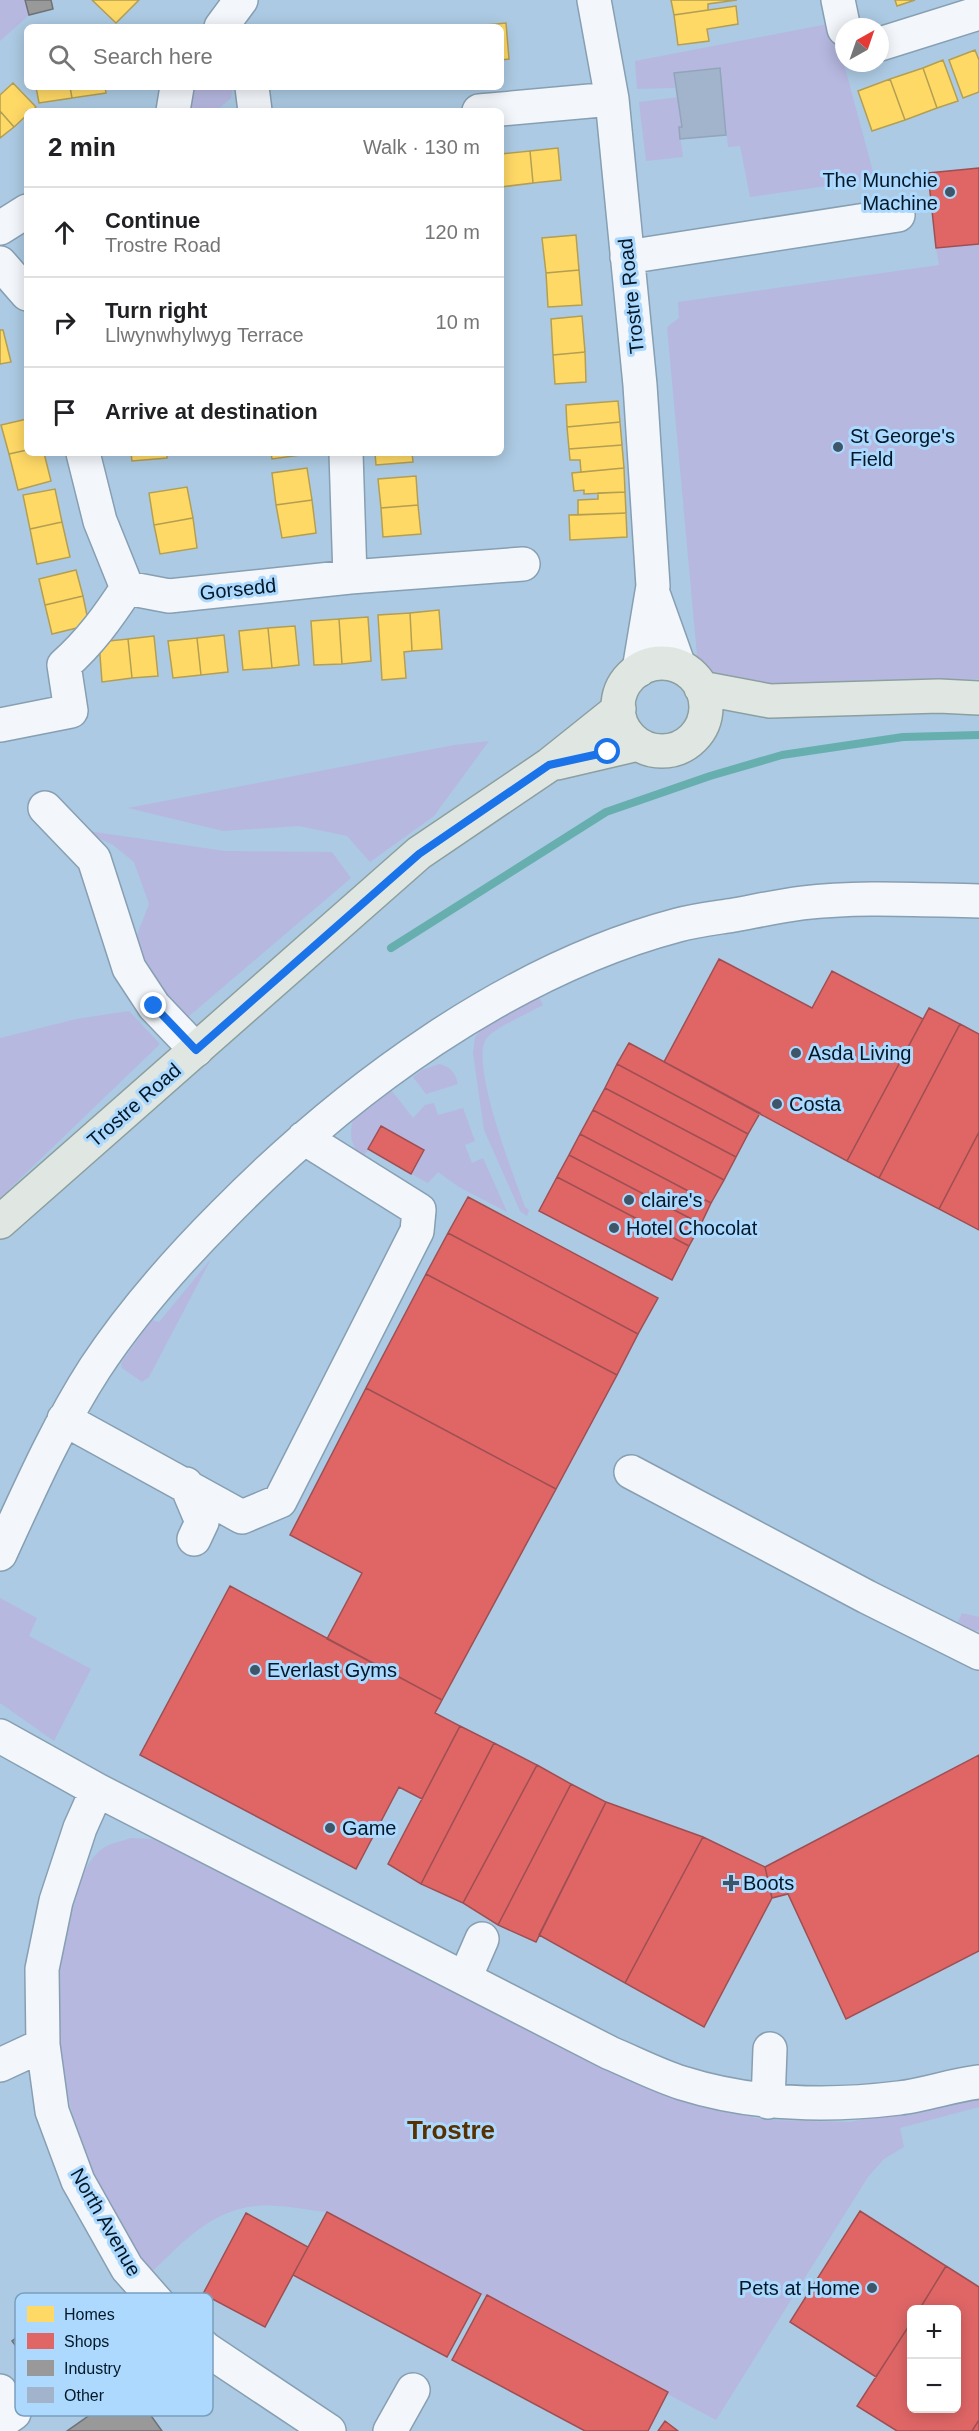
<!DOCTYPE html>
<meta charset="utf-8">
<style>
:root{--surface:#fff;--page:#f6f6f6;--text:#202124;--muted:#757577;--line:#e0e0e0}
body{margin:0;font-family:Arial,sans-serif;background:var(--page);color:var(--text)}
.controls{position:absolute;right:18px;bottom:18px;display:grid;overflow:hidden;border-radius:9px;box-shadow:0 3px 15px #0003}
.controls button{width:54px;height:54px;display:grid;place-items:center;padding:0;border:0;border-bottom:2px solid var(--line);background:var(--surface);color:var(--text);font:30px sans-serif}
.compass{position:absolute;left:835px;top:18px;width:54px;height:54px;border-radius:50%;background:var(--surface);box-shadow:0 3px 15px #0003;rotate:40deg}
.stop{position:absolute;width:18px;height:18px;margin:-14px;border:4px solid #1a73e8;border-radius:50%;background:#fff}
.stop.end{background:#1a73e8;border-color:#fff;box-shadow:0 2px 6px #0008}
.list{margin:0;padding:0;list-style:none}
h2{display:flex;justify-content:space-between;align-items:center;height:78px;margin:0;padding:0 24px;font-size:26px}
h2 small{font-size:20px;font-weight:400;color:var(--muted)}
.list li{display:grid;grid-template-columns:39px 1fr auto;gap:18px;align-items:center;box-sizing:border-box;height:90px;padding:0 24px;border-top:2px solid var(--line)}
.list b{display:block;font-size:22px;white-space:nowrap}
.list p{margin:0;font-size:20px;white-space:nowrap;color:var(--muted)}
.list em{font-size:20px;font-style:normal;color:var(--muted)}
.icon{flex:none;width:33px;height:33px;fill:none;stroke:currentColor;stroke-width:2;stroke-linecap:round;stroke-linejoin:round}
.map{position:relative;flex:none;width:979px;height:2431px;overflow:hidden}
.search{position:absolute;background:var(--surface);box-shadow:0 3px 15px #0003;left:24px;top:24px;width:480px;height:66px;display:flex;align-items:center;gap:15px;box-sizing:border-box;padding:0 21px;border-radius:9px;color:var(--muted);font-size:22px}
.panel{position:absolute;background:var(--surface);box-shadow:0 3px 15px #0003;left:24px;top:108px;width:480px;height:348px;border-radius:9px}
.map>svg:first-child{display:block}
</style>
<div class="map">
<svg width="979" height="2431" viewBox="0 0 979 2431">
<rect width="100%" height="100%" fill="#accae3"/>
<!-- green -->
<path fill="#b6b8e0" d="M0,0H25L29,15L0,41Z
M833,23L875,179L750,197L740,146L728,147L720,68L674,73L675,88L637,89L635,61Z
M193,87H233L231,98L216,111H191L187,108L186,97Z
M679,97L682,127L679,128L683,157L646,161L639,102Z
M979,244V679L763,686L724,685L703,670L697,655L667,327L679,318L678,302L939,265L936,248Z
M489,741L434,816L370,862L347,836L299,826L223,831L128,808L454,745Z
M81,830L225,851L332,852L351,878L188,1017L160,989L135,940L149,904L134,862L113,845Z
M538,995L543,1005C531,1012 494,1028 487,1038C468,1060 515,1179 525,1207L529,1210L527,1216L520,1211L484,1130L473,1053L475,1037L484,1027Z
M129,1011L160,1044L0,1198V1038L76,1019Z
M439,1064C451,1067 455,1072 458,1084L426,1094L413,1077L422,1070Z
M392,1091L413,1118L425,1105L434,1103L438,1115L463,1108L475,1141L465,1145L472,1163L483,1158L507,1212L459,1187L438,1172L428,1183L368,1150L362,1158C351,1145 349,1136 353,1120Z
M211,1259L149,1377L142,1382L122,1368L121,1363L152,1320L159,1322Z
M0,1598L37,1618L29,1636L91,1669L54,1741L0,1703Z
M962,1613L979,1617V1630L975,1631L956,1626Z
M131,1838L153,1839L559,2045L676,2100L765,2120L849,2122L932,2108L979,2094V2107L900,2128L904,2147L884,2159L868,2177L716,2420L327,2212C304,2210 279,2204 257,2206C212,2210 184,2241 153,2271C91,2211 56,2083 57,1999C57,1971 64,1940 71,1914C77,1892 83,1863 102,1849C109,1843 123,1841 131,1838Z"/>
<!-- homes -->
<path fill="#ffd966" stroke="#b39f53" stroke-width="1.5" d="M92,0H139L116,23Z
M671,0H737L708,4V10L674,15Z
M895,0H915L897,6Z
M736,6L738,24L707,29L709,41L678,45L674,15Z
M506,23L509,59L501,60V27L475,26Z
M975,50L979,60V92L963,98L949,60Z
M943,60L958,101L937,108L923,68Z
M923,68L937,108L905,120L890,79Z
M890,79L905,120L872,131L858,91Z
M13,83L36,107L32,111H27V115L14,127L0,111V95Z
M36,87H70L72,98L39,103Z
M70,87H105L106,93L72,98Z
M0,111L14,127L0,138Z
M558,148L561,180L533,183L530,151Z
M530,151L533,183L501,187V154Z
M576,235L579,270L546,273L542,238Z
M579,270L582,305L548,307L546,273Z
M582,316L585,352L553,355L551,319Z
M0,330H3L11,362L0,364Z
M585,352L586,382L555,384L553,355Z
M618,401L620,422L567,427L566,405Z
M27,419V450L9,454L1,425Z
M620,422L622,445L569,449L567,427Z
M622,445L624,468L581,472L580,460H570L569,449Z
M27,450V453H44L51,481L18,490L9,454Z
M131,453H167V458L132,461Z
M271,453H307V454L272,459Z
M375,453H412L413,462L376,465Z
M307,468L312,500L276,505L272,473Z
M624,468L625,492L584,494V490L574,491L572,473Z
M416,476L418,505L381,508L378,479Z
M187,487L193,518L154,525L149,493Z
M55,489L62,522L30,529L23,495Z
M625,492L626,513L578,515V500L598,499V493Z
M312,500L316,533L282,538L276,505Z
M418,505L421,534L383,537L381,508Z
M626,513L627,537L570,540L569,515Z
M193,518L197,548L160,554L154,525Z
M62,522L70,557L37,564L30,529Z
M76,570L83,596L45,605L39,579Z
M83,596L89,625L52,634L45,605Z
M439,610L442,649L412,651L410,613Z
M410,613L412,651L404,652L406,678L382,680L378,615Z
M368,617L371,661L342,664L339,619Z
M339,619L342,664L314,665L311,621Z
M295,626L299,665L272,668L268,628Z
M268,628L272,668L243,670L239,631Z
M224,635L228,672L201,675L197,638Z
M154,636L158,676L132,678L128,639Z
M197,638L201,675L173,678L168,641Z
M128,639L132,678L102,682L99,642Z"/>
<!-- shops -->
<path fill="#e06666" stroke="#9e4f53" stroke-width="1.5" d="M979,168V244L936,248L928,173Z
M719,959L812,1008L832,971L923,1019L847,1161L664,1062Z
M929,1008L960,1024L879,1178L847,1161Z
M960,1024L979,1034V1132L939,1209L879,1178Z
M629,1043L760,1113L748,1134L617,1064Z
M617,1064L748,1134L736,1157L605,1088Z
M605,1088L736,1157L724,1180L593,1110Z
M593,1110L724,1180L711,1203L580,1134Z
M381,1126L424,1150L411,1174L368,1149Z
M979,1132V1230L939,1209Z
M580,1134L711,1203L701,1224L569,1155Z
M569,1155L701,1224L689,1246L557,1177Z
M557,1177L689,1246L672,1280L539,1211Z
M468,1197L658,1298L638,1334L448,1233Z
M448,1233L638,1334L617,1375L426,1274Z
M426,1274L617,1375L556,1489L366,1388Z
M366,1388L556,1489L442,1700L327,1639L362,1573L290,1535Z
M230,1586L442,1700L435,1713L460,1726L422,1799L399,1787L356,1869L140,1755Z
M460,1726L494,1743L421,1884L388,1864Z
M494,1743L537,1765L463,1903L421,1884Z
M979,1755V1951L846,2019L788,1894L772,1898L765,1867Z
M537,1765L571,1784L498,1925L463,1903Z
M571,1784L606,1802L536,1942L498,1925Z
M606,1802L703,1837L625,1983L539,1935Z
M703,1837L765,1867L772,1898L704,2027L625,1983Z
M860,2211L946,2266L919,2310H912V2321L876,2377L790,2322Z
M327,2212L481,2294L447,2357L293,2275Z
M246,2213L308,2247L265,2327L203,2294Z
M946,2266L979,2287V2420L972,2431H897L857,2406L912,2321V2408H956V2310H919Z
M487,2295L668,2392L648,2431H585L452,2360Z
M979,2420V2431H972Z
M665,2421L678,2431H658Z"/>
<!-- industry -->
<path fill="#999" stroke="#6c7277" stroke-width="1.5" d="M25,0H51L53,9L29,15Z
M68,2301L129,2385L162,2431H67L91,2414L60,2370L42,2382L12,2341Z"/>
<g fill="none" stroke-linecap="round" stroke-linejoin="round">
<!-- stream -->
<path stroke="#67afae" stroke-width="8" d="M391,948L606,812L710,776L782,755L903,737L979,735"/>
</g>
<!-- building -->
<path fill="#a1b4cb" stroke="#92a4b9" stroke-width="1.5" d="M720,68L726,135L680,139L679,127H682L674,73Z"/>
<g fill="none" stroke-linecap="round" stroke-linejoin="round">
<!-- minor casing -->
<g stroke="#879fb2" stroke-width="36">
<path id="minor" d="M594,0L612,99L640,385L653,586L639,670
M838,0L844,29
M221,27L241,0
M880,44L979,13
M252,87L255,111
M173,111L177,87
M479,111L612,99
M0,228L27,211
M627,257L898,215
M0,263L27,294
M83,453L100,521L127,588L169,596L350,577L523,564
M346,453L350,577
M654,596L679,666
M0,725L71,711L64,665C90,642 108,617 127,588
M45,808L94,859L129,968L154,1006L196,1050
M64,1419L242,1517L280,1501L417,1231L419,1210L304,1138
M631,1472L867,1597L979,1653
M186,1484L202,1522L194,1539
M0,1554C29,1491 57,1427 95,1368C132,1312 177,1261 224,1214C346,1090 508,970 678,925C696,920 715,918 734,915C756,911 779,906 802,903C860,896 921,900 979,901
M0,1736L97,1790L610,2053C634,2063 657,2075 682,2083C752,2105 826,2107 899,2098C926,2095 952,2085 979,2082
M97,1790L80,1828L56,1901L42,1969L43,2045L52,2111L78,2181L127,2268L164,2310L206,2349L329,2431
M465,1978L482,1939
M0,2065L43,2045
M768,2102L770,2049
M0,2391L14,2413L0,2423
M390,2431L413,2390"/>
</g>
<!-- major casing -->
<g stroke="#8c9f9f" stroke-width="36">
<path id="major" d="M618 707a44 44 0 1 1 88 0a44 44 0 1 1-88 0Z
M701,688L770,701L939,696L979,698
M557,763L638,744
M0,1222L419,853L549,765L619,709"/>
</g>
<!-- minor -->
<use href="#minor" stroke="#f3f7fb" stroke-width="33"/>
<!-- major -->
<use href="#major" stroke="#e0e7e3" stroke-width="33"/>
</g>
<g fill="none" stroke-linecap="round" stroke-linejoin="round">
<!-- route -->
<path stroke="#1a73e8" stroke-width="8" d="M154,1006L196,1050L419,854L549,765L608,752"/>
</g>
<!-- markers -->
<g fill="#3e5669" stroke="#acd9fd" stroke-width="2">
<circle cx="950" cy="192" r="6"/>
<circle cx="838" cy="447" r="6"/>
<circle cx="796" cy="1053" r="6"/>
<circle cx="777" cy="1104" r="6"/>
<circle cx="629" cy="1200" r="6"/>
<circle cx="614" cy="1228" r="6"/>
<circle cx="255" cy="1670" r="6"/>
<circle cx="330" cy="1828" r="6"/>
<path d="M728 1874h6v6h6v6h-6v6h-6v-6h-6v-6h6z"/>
<circle cx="872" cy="2288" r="6"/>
</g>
<g text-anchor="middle" stroke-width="6" stroke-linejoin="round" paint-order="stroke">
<!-- poi labels -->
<g font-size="20" fill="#031828" stroke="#acd9fd" text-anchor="start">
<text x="938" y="187" text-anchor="end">The Munchie<tspan x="938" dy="23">Machine</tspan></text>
<text x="850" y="443">St George's<tspan x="850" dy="23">Field</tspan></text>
<text x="808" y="1060">Asda Living</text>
<text x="789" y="1111">Costa</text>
<text x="641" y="1207">claire's</text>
<text x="626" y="1235">Hotel Chocolat</text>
<text x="267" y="1677">Everlast Gyms</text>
<text x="342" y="1835">Game</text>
<text x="743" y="1890">Boots</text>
<text x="860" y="2295" text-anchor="end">Pets at Home</text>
</g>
<!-- street labels -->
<g font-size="20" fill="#031828" stroke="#acd9fd">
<text transform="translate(631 296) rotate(-96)" y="7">Trostre Road</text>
<text transform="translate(238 589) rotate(-6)" y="7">Gorsedd</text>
<text transform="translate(134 1105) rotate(-41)" y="7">Trostre Road</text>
<text transform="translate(106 2222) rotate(60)" y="7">North Avenue</text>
</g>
<!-- district labels -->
<g font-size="26" font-weight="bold" fill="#583101" stroke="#acd9fd">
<text x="451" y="2139">Trostre</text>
</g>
</g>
<!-- legend -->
<rect x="15" y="2293" width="198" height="123" rx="9" fill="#acd9fd" stroke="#799fbd" stroke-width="1.5"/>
<rect x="27" y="2306" width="27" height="16" fill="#ffd966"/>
<rect x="27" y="2333" width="27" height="16" fill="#e06666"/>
<rect x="27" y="2360" width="27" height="16" fill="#999"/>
<rect x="27" y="2387" width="27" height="16" fill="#a1b4cb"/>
<g font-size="16" fill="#031828">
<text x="64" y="2320">Homes</text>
<text x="64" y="2347">Shops</text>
<text x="64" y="2374">Industry</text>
<text x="64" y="2401">Other</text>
</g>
</svg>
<div class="controls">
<button>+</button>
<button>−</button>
</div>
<svg class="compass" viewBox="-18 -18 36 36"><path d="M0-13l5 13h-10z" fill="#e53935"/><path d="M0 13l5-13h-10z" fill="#757577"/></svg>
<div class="stop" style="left:608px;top:752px"></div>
<div class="stop end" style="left:154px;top:1006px"></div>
<div class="search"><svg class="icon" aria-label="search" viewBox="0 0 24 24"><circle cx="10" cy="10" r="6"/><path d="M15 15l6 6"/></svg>Search here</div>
<section class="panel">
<h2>2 min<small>Walk · 130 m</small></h2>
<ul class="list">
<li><svg class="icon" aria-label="ahead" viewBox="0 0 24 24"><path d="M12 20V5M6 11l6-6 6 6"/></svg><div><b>Continue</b><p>Trostre Road</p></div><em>120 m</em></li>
<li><svg class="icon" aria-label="right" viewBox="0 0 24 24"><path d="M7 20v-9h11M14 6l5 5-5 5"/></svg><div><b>Turn right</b><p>Llwynwhylwyg Terrace</p></div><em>10 m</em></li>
<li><svg class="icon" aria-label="arrive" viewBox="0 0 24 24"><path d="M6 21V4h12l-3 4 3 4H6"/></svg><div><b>Arrive at destination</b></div></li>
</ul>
</section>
</div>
